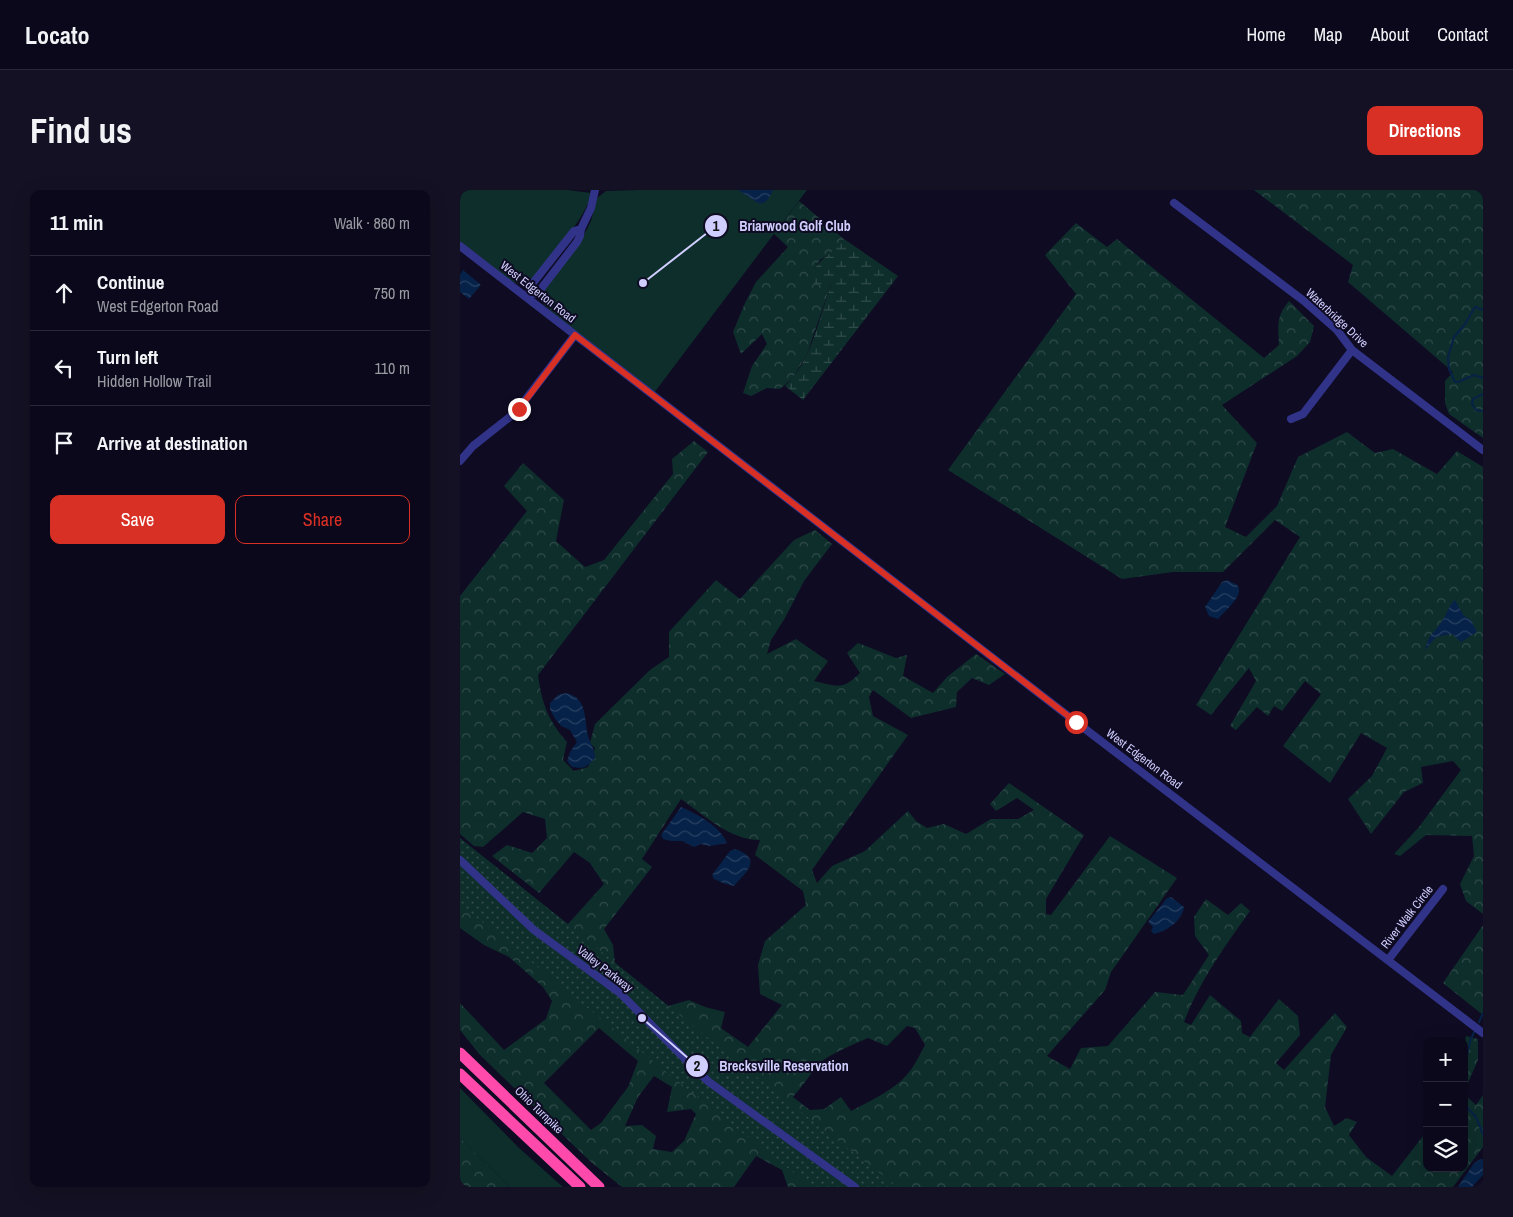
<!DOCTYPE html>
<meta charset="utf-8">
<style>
:root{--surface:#0a081a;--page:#131123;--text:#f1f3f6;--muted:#999aa2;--line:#2a2939;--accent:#d93025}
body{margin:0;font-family:"Archivo Narrow",sans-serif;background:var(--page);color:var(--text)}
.controls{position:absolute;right:15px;bottom:15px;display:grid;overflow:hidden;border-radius:10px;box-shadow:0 5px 20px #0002}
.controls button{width:45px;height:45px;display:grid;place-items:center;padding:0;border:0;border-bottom:1px solid var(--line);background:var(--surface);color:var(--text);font:25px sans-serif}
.stop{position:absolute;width:15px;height:15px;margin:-11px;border:4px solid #d93025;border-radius:50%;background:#fff}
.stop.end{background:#d93025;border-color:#fff;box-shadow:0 1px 5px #0008}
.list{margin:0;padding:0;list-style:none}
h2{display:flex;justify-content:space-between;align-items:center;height:65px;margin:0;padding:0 20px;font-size:21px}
h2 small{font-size:16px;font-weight:400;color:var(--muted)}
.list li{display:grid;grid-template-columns:32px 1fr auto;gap:15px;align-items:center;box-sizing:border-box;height:75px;padding:0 20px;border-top:1px solid var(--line)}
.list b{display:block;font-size:19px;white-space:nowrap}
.list p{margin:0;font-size:16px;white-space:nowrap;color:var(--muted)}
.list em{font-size:16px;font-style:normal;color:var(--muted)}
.actions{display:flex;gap:10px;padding:15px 20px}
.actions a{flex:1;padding:11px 0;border:1px solid var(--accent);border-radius:10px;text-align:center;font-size:18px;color:var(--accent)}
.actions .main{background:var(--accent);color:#fff}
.icon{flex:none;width:28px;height:28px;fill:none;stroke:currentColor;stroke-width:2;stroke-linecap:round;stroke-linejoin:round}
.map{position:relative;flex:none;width:1023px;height:997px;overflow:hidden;border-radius:10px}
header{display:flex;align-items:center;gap:30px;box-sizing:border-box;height:70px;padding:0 25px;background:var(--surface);border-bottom:1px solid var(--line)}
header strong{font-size:24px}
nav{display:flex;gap:28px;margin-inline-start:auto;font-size:18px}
.intro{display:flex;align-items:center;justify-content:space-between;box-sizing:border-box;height:120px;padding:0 30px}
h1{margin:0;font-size:35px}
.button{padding:12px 22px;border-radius:10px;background:var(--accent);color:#fff;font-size:18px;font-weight:700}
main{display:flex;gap:30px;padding:0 30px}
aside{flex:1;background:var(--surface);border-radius:10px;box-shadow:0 5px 20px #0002}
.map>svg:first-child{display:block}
</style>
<header>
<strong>Locato</strong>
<nav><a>Home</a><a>Map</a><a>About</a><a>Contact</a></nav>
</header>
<div class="intro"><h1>Find us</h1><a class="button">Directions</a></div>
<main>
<aside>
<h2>11 min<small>Walk · 860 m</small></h2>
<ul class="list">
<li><svg class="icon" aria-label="ahead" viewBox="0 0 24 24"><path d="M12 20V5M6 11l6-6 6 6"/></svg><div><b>Continue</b><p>West Edgerton Road</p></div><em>750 m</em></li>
<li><svg class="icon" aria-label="left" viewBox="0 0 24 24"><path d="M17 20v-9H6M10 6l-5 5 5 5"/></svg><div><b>Turn left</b><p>Hidden Hollow Trail</p></div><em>110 m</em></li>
<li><svg class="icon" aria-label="arrive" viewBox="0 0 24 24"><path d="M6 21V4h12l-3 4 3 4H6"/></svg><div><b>Arrive at destination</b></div></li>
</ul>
<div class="actions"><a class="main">Save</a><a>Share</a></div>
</aside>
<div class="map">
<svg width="1023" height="997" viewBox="0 0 1023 997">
<defs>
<pattern id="forest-crowns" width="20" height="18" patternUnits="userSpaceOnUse" patternTransform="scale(1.25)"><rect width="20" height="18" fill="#0e2e2b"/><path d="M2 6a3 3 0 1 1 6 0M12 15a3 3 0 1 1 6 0" fill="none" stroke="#304b4b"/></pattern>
<pattern id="wetland-marsh" width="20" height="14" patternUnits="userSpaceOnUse" patternTransform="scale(1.25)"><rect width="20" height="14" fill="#0e2e2b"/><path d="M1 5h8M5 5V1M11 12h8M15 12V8" fill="none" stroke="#304b4b"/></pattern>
<pattern id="park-dots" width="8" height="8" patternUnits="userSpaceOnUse" patternTransform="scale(1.25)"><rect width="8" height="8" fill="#0e2e2b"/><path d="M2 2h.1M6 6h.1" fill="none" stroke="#304b4b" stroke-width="1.8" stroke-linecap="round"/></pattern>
<pattern id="water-waves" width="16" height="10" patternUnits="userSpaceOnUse" patternTransform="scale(1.25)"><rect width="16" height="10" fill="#062248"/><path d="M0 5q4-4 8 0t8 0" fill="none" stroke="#294163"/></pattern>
</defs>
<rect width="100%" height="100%" fill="#0e0b23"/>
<!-- grass -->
<path fill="#0e2e2b" d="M0,0H107L132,3C125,30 89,68 71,91L67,95C47,96 15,65 0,53Z
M179,0H347L194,203L97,127L83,114L80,106L123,47L131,31L137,8L146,1Z
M0,898L58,957L103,997H50L0,948Z"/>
<!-- forest -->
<path fill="url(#forest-crowns)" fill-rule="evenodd" d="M794,0H1023V248L989,224L985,213V191L993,182L888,92L893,75Z
M339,11L384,49L376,60L360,70L354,79L371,94L347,164L333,188L320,199L307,198L291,206L283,203L292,176L307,154L302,144L281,164L273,142L285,113L296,92L328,57L314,44Z
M616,33L647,57L657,49L804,168L819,155C818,135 816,127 829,111L854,136L850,152L837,166L762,215L797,253L765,337L786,347L817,316L838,267L887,242L915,263L933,259L977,284L997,261L1023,277V724L1006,711L1000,694L1014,666L1012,646L966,645L940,666L934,664L959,637L1001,580L993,571L961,577L963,593L944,602L911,644L888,609L912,586L927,558L901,543L870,593L823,556L861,504L845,491L822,521L814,516L808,526L797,517L776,540L770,536L796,491L789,478L751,525L736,515L840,347L815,330L763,382H713L662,389L488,280L616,104L585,65Z
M234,251L248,262L78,485C82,514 88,530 107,552L103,570L114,581L128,577L135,558L130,553L135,534L190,480L209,467V442L256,390L280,409L334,350L355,340L372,354L344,391L325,428L311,450L307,464L336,449L368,471L354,491C377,496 382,501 400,483L387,463L398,453L436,468L447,465L443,486L473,503L487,487L516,464L545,484L529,495L512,488L497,502L496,517L451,528L413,500L409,507L413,526L448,545L352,680L357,693L372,676L405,661L448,621L456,631L467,638L484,634L506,644L531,629H558L574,620L557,608L536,621L530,614L549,593L624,645L586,709V724L591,725L650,646L717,688L651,782L645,800L587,866L610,879L621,858L648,856L695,802L723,805L749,765L735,746L734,727L746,709L768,725L781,713L790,721C765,756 739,792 724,832L731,835L750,805L781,831L782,843L790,847L819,809L838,826L840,845L816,873L824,880L875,823L887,837L871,865L865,917L874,936L887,928L897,932L889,945L906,967L932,986L967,941V978H1004V904L1016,915L1023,905V957L993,997H402L22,666L108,734L144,694L130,673L114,662L79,703L32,666L47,655L72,663L87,648L85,629L63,622L23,657L14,656L0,644V406L67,321L44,296L63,273L104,310L96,351L125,377L144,370L213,284L212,269ZM221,609C245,626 270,650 300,650L295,665L343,701L346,715L305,751L298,775L300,804L322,815L288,857L261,838L265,822L245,817L229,810L208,816L155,773L153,755L144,739L192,677L182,669ZM447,836L455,838L465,855C458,868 452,881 441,891C427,903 408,912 391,921L381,907L364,919L350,920L333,907C342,897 349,886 357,876C366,865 395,854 408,848L427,856Z
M0,697L383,997H328L322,980L296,966L274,997H162L132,973L20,865L0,840V813L44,860L86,829L92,811L83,797L49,767L24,755L0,738ZM139,838L178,871L168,897L141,933L131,940L84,893ZM194,886L212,897L207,922L231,919L236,924L224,951L212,962L193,959L196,946L182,935L165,936L178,907Z
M1023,735V825L983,793Z
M1006,846L1018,849V870L1004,902V857Z
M0,948L50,997H0Z"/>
<!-- wetland -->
<path fill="url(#wetland-marsh)" d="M384,49L438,86L343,210L325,196C351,173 359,127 371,95L354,94V79C363,66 374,63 384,49Z"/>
<!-- park -->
<path fill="url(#park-dots)" d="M0,648C146,764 289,884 438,997H352L252,919L0,714Z"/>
<!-- water -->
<path fill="url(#water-waves)" d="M278,0H313C310,6 307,15 298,13Z
M3,80L21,95L9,109L0,102V85Z
M767,390C770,392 775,393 778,396C784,406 764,422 758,429L749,426L745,417L762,392Z
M995,410L1004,426L1011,430L1017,442L1001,452L992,444L976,447L965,460C970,442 973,445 982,431C987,424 988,416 995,410Z
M106,503C128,508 124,529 128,546C131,555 135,559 135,568C127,577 125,579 112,577L107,571L110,562L117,552L110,540L101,536L94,527L90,519V513L98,505Z
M221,617C237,624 260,636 267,653L250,656L241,654L234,657L222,651H211L203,649L201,645Z
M275,659C303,669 287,681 274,696L263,693L254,689L252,685L270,661Z
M711,707L724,717C722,731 707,741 694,744L691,741L693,737L688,732L707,708Z
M1021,969H1023V985L1012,997H998L1014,973Z"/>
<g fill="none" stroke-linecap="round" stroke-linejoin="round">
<!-- stream -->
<path stroke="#062248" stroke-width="2" d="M1023,120L1015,117L1005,134L994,147L988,167L989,179L995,192H998L1014,185L1023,188
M1023,204L1013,209L1012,214L1016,220L1023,221
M1019,832L1023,823
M1004,881L1010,851L1015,840
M1004,914L1016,927L1023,944
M1022,997L1023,995"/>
<!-- minor -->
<path stroke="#313388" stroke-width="8" d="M714,13L844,111L877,140L892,160L1023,260
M121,39L131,18L135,0
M0,56L616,532L1023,843
M67,108L71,103L77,104L117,52L120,46L121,39L114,41L69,98L71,103
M831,229L843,224L892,160
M0,271L13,256L56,222L115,145
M0,670L74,740L160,803L230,874L249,892L395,997
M928,770L983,699"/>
<!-- highway -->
<path stroke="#ff49ab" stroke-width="11" d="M0,863L139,997
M0,884L120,997"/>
</g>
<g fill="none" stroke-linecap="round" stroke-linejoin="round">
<!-- route -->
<path stroke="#d93025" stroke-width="6" d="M59,219L115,145L616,532"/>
</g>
<g text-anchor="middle" stroke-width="4" stroke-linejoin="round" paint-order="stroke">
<!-- street labels -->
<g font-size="12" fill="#d0ceff" stroke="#0e0b23">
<text transform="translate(78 102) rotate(38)" y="4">West Edgerton Road</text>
<text transform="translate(877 128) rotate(43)" y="4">Waterbridge Drive</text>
<text transform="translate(684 569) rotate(37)" y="4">West Edgerton Road</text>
<text transform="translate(947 727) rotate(-52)" y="4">River Walk Circle</text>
<text transform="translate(145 779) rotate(38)" y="4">Valley Parkway</text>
<text transform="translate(79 920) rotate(44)" y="4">Ohio Turnpike</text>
</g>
</g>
<!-- callouts -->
<path fill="none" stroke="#d0ceff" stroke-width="2" d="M183 93L256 36M182 828L237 876"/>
<g fill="#d0ceff" stroke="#0e0b23" stroke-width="2">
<circle cx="183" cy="93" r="5"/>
<circle cx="182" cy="828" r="5"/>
<circle cx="256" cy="36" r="12"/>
<circle cx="237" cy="876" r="12"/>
</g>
<g font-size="15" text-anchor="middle" font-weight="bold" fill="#111">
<text x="256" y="41">1</text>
<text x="237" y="881">2</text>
</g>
<g font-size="14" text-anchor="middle" font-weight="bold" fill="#d0ceff" stroke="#0e0b23" stroke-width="4" stroke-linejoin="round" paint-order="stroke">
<text x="335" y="41">Briarwood Golf Club</text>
<text x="324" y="881">Brecksville Reservation</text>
</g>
</svg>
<div class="controls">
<button>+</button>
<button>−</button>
<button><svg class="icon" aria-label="layers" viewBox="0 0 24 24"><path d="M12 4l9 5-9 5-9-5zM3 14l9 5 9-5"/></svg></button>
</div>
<div class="stop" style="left:616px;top:532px"></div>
<div class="stop end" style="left:59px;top:219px"></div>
</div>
</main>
